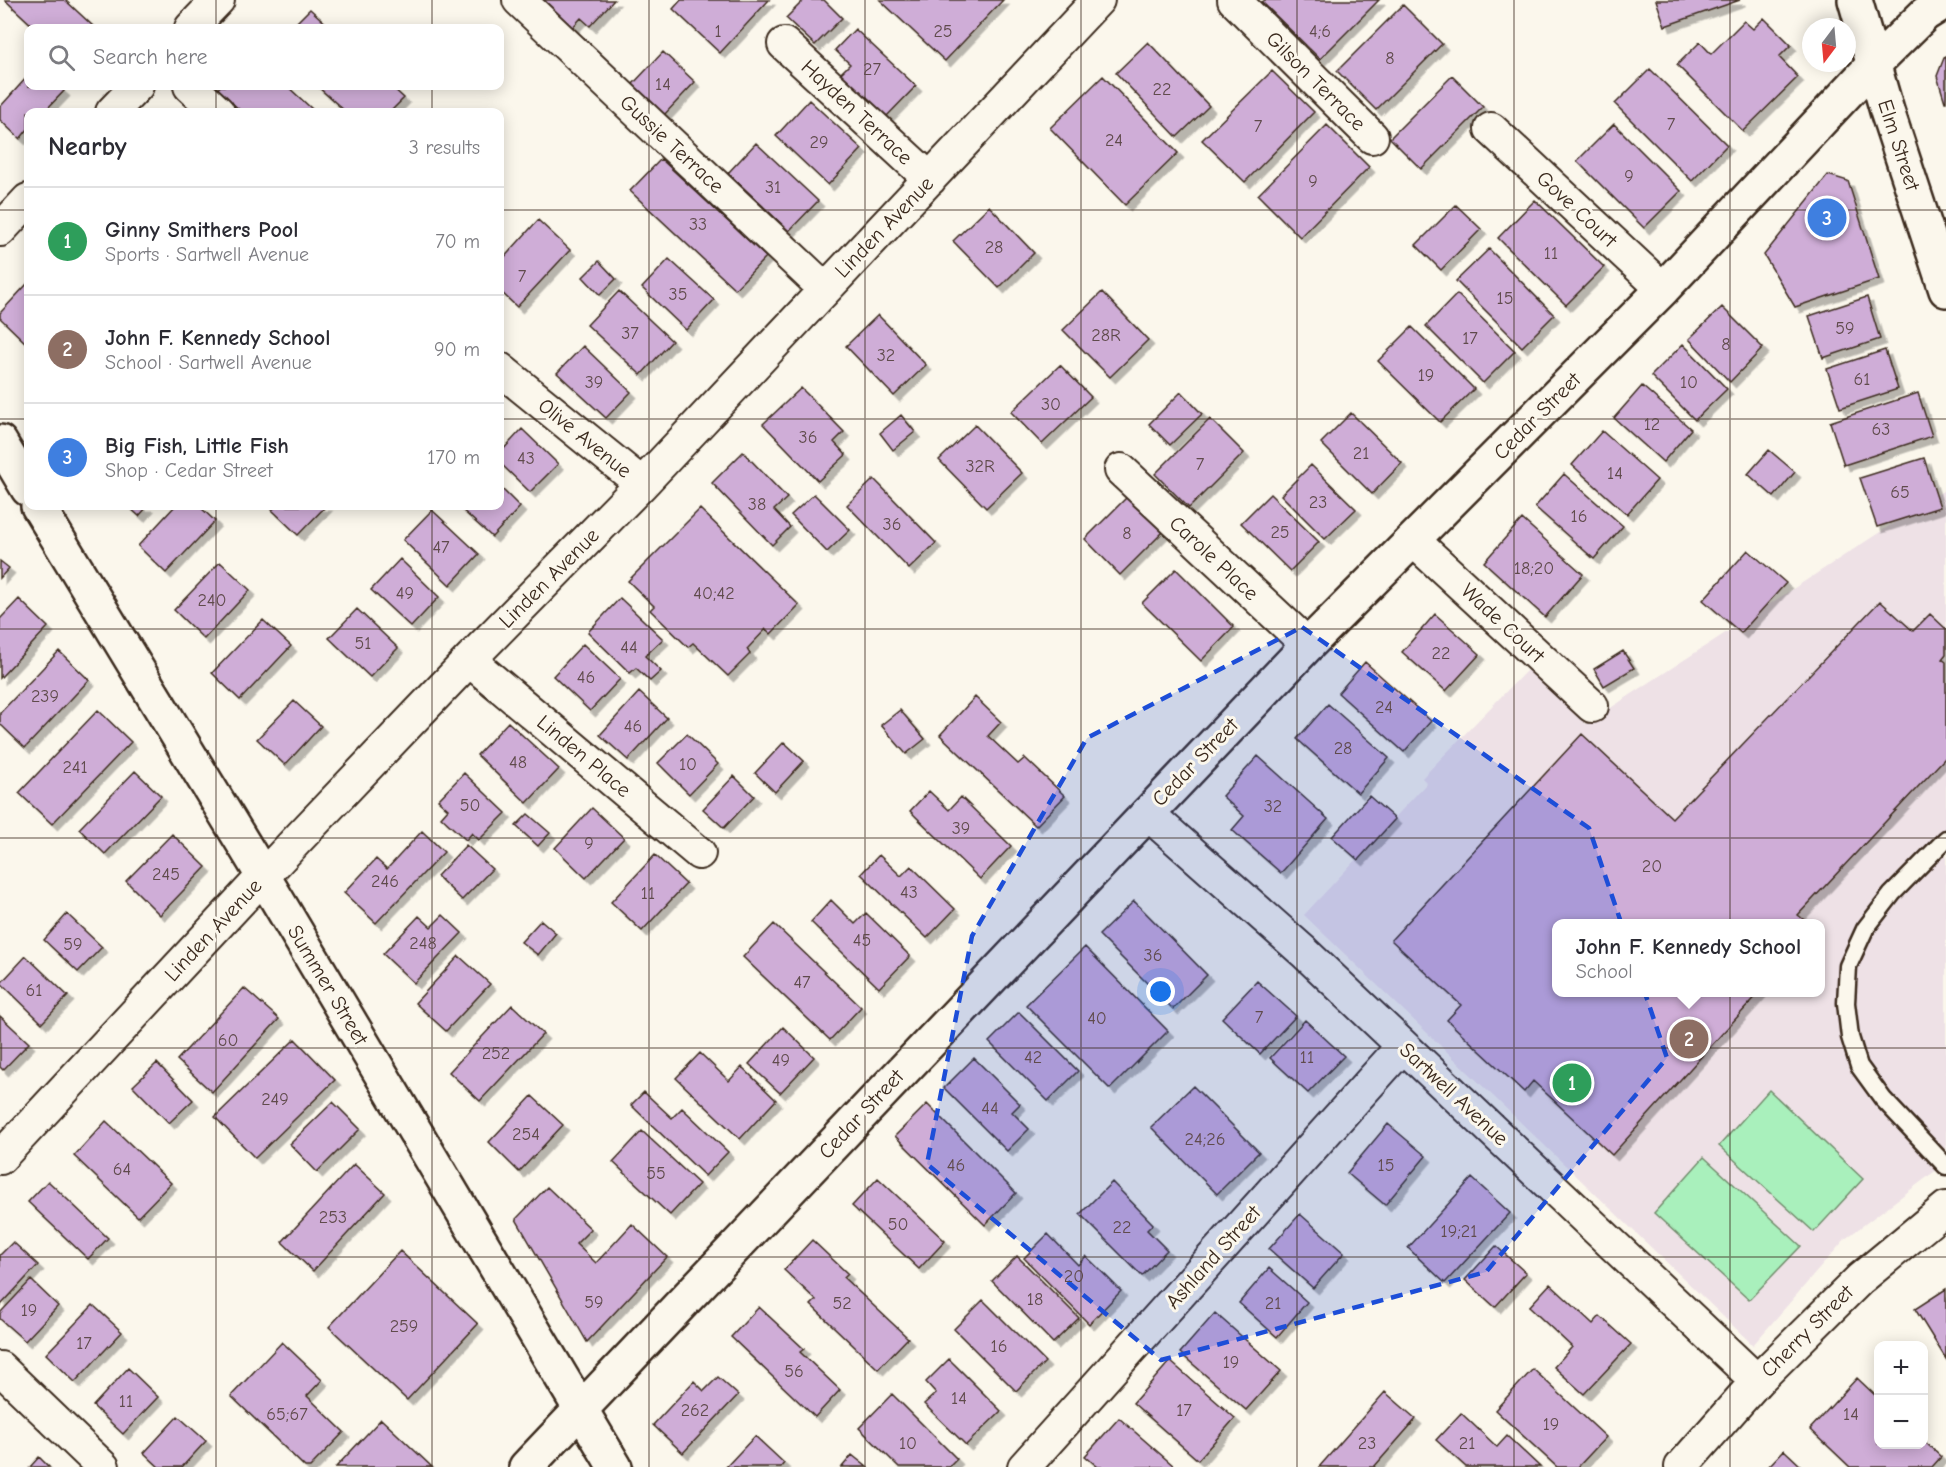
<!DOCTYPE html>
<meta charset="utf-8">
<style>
:root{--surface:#fff;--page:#f7f7f7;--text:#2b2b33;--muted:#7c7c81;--line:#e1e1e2;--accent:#3b2a1e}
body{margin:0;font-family:"Comic Neue",sans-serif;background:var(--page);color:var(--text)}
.controls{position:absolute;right:18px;bottom:18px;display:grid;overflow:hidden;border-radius:12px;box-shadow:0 3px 15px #0003}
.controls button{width:54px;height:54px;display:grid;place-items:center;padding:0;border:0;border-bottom:2px solid var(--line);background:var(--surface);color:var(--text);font:30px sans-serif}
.compass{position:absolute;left:1802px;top:18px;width:54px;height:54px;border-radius:50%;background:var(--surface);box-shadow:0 3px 15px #0003;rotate:196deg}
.you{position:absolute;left:1161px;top:992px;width:21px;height:21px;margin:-15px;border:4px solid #fff;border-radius:50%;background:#1a73e8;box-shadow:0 0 0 9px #1a73e833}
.badge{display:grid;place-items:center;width:39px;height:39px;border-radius:50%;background:var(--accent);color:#fff;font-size:20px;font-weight:700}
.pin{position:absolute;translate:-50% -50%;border:3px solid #fff;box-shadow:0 2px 6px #0006}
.popup{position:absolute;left:1552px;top:919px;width:273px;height:78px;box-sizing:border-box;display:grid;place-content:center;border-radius:12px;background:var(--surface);filter:drop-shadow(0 2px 4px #0005);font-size:20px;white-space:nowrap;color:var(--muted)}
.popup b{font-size:22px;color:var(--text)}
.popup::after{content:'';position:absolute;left:50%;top:100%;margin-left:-12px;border:12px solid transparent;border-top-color:var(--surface)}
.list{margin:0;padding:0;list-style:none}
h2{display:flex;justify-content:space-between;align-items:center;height:78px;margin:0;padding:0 24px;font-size:26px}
h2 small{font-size:20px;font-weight:400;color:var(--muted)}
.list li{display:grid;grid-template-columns:39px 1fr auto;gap:18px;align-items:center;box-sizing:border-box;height:108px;padding:0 24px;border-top:2px solid var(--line)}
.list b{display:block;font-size:22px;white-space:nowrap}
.list p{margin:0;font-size:20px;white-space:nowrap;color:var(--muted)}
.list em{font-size:20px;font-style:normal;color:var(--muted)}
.icon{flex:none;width:33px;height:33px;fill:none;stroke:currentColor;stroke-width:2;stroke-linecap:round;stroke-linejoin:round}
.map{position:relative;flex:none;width:1946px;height:1467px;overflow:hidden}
.search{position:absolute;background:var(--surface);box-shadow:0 3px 15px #0003;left:24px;top:24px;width:480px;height:66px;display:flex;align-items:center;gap:15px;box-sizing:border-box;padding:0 21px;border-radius:12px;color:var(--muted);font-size:22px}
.panel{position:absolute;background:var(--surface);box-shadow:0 3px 15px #0003;left:24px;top:108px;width:480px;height:402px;border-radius:12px}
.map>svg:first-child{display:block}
</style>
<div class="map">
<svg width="1946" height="1467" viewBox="0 0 1946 1467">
<defs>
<filter id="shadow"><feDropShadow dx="5.5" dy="5.5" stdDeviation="0" flood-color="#0004"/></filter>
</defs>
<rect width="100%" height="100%" fill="#fbf7ec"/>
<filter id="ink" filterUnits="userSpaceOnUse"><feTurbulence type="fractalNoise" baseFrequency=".0167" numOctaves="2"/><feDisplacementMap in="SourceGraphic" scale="12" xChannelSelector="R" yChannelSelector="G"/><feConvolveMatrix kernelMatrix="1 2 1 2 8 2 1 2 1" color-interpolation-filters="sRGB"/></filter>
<g filter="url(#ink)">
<!-- built -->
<path fill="#eee1e6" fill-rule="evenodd" d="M1946,489V1163L1845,1239L1753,1345L1304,915L1427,783L1422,778L1528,669L1586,724ZM1557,924H1821V992H1557Z"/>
<!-- green -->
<path fill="#a9f0bc" stroke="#728d6d" stroke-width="1.5" d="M1769,1090L1863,1179L1814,1232L1719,1146Z
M1704,1157L1801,1246L1749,1300L1654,1213Z"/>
<!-- building -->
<path fill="#cfadd7" stroke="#3b2a1e" stroke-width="1.5" filter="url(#shadow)" d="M5,0H65L94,27L35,28Z
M540,0H614L590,26L581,18L571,29Z
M681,0H769L720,53L673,9Z
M804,0H824L842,18L815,45L786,18Z
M880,0H1003L945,61Z
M1265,0H1379L1320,59L1262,2Z
M1656,0H1740L1665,26Z
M1403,5L1442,44L1376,110L1337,71Z
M310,9L331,28H291Z
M1764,18L1791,45L1779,57L1798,77L1743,131L1677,65L1700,42L1711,54L1744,21L1753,29Z
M855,29L916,86L886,117L840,74L850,64L835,50Z
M1148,42L1209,106L1177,137L1116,73Z
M663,52L695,82L664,115L632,85Z
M1946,57V102H1945L1937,76L1944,58Z
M1650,69L1727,145L1692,181L1615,104Z
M1272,71L1314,112L1245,182L1202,140Z
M28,76V86H58L64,91L44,112H28V129L20,139L0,120V107Z
M1103,76L1178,153L1125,205L1050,128Z
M1452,76L1483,107L1421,169L1390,138Z
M221,86H287L312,109L309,112H242L217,89Z
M317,86H391L404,98L390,112H346Z
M809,100L862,149L828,185L776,136Z
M1614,124L1681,191L1644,228L1577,161Z
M1327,125L1369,167L1300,237L1258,195Z
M756,143L818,201L789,231L728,173Z
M661,159L766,257L735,289L630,191Z
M1828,175L1848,181L1879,279L1795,307L1764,255Z
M1535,200L1604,267L1566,305L1498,238Z
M1456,205L1481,229L1441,270L1416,245Z
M989,206L1034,253L999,288L953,241Z
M538,220L570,250L517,307L500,291V262Z
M1489,249L1554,315L1522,347L1456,281Z
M669,259L714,300L686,330L642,288Z
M599,261L616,279L600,295L583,277Z
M28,283V345L0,318V313Z
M619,291L672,341L641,375L587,325Z
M1102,292L1148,340L1110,377L1063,330Z
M1457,294L1515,351L1483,383L1426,326Z
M1867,297L1880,339L1823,358L1809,316Z
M1722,307L1763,348L1730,382L1689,339Z
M878,315L926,365L894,396L846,346Z
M1412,327L1474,389L1440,422L1378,361Z
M1683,344L1727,389L1695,420L1651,376Z
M583,346L631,392L606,418L557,373Z
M1885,350L1898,389L1840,408L1827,369Z
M1060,365L1091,397L1042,444L1011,412Z
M1642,386L1691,429L1663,462L1614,418Z
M801,388L844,432L834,442L846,455L818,481L763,424Z
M1181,392L1202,414L1170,445L1149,424Z
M1918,393L1932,436L1844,465L1830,422Z
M1351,413L1402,463L1372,494L1321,443Z
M901,415L915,432L893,450L880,433Z
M1210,419L1244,453L1189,508L1155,474Z
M975,425L1022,473L986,508L939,460Z
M522,429L558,464L530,492L500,463V453Z
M1602,431L1657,480L1627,514L1572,465Z
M1769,450L1795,472L1774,497L1748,474Z
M743,452L787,498L774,510L790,527L772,545L712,483Z
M1924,458L1940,507L1877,527L1860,478Z
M1311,465L1356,509L1325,539L1281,495Z
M1564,474L1623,526L1594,559L1535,507Z
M874,479L936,543L909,569L847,505Z
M500,487L520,507L492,537L458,506H500Z
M1134,490L1169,526L1120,575L1085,539Z
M814,494L850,530L827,552L791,515Z
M1270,494L1319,542L1290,571L1241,523Z
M128,506H148L139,516Z
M175,506H199L215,521L166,573L138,546Z
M277,506H326L298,535L272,510Z
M700,509L799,605L771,634L766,629L747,649L750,654L728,676L693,643L688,647L650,610L654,606L628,581Z
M432,510L479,554L450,585L403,540Z
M1522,519L1583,574L1545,617L1484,562Z
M1748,550L1786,583L1741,633L1703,600Z
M400,559L439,597L411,627L371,590Z
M0,561L9,568L0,578Z
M220,562L250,590L204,639L174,610Z
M1176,569L1234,627L1201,661L1142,603Z
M620,598L663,639L645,656L661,671L650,681L636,668L630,673L588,632Z
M19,599L48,627L0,678V619Z
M1880,601L1913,631L1930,614L1946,629V654L1942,659L1946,662V757L1798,915L1809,924H1557V992H1760L1612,1155L1533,1081L1524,1092L1447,1020L1461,1005L1391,940L1582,734L1672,818Z
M357,609L398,648L370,677L329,638Z
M1435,614L1480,654L1446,691L1402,652Z
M263,620L291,646L240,700L212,673Z
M583,644L620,679L590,711L553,676Z
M59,651L89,680L25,748L0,724V713Z
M1623,651L1634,668L1604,686L1594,669Z
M1365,662L1431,721L1404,752L1338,693Z
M639,692L667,718L628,760L600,735Z
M975,697L1001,722L988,736L1018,764L1025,758L1065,796L1036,826L940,735Z
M294,701L321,726L285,765L257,739Z
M1328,704L1389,758L1358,793L1297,739Z
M98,710L131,742L52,824L19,793Z
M900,710L925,739L906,754L881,725Z
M508,722L559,769L527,803L477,755Z
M687,734L718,764L689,794L658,763Z
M784,742L804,761L775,792L755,773Z
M1258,756L1328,819L1281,873L1232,830L1244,816L1222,796Z
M135,771L161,796L105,854L79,829Z
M464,773L506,813L479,840L472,833L466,840L441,817L448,809L438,800Z
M734,776L754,796L724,828L703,809Z
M929,791L949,810L961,797L1011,846L980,879L910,811Z
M1369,796L1395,819L1358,860L1332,837Z
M592,808L624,838L586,878L555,848Z
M528,814L550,833L538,846L516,826Z
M422,831L444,852L376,923L344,893L376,859L387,869Z
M172,834L206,867L160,915L126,881Z
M466,845L492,869L462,900L437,876Z
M655,855L686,884L642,931L611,902Z
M879,855L901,876L911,866L955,909L927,938L861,874Z
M831,900L855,924L866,913L910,956L879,988L811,922Z
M1134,901L1207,975L1173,1009L1099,935Z
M67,914L102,947L78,972L44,940Z
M443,915L462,933L414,983L383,954L419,916L431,927Z
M541,920L556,933L538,955L521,942Z
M774,924L861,1007L830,1040L743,957Z
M1085,947L1168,1031L1110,1089L1026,1005Z
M26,956L68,996L42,1023L1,983Z
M459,956L490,984L446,1031L415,1003Z
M1257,981L1296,1016L1260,1054L1222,1018Z
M244,988L279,1019L212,1092L177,1060Z
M512,1005L543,1034L480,1101L449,1072Z
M1019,1012L1078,1071L1048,1101L989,1042Z
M0,1016L29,1043L3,1070L0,1067Z
M1305,1020L1344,1056L1308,1093L1270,1058Z
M783,1027L814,1057L780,1093L749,1064Z
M295,1039L335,1080L255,1158L215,1117Z
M700,1053L729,1081L742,1067L776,1100L740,1139L676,1078Z
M974,1058L1020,1104L1012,1112L1029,1129L1007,1151L944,1088Z
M157,1063L193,1100L169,1123L133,1086Z
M1193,1086L1259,1152L1217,1194L1151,1127Z
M644,1092L672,1118L682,1108L728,1152L705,1176L631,1105Z
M532,1096L563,1125L519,1172L489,1142Z
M333,1102L360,1129L317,1172L290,1144Z
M927,1104L1016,1193L985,1225L895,1136Z
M106,1121L171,1183L138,1217L74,1156Z
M1388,1124L1426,1156L1385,1205L1347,1173Z
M642,1131L699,1184L670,1215L613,1162Z
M354,1164L385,1193L313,1271L282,1242Z
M878,1178L945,1241L919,1269L852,1206Z
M1472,1178L1510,1213L1445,1283L1408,1248Z
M48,1181L108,1238L88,1259L28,1202Z
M1112,1182L1153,1224L1147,1230L1167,1250L1142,1276L1080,1214Z
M547,1187L591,1229L576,1244L596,1263L632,1224L667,1257L587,1342L516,1219Z
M1300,1214L1344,1253L1313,1288L1269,1249Z
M1048,1234L1078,1265L1086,1256L1121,1291L1089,1324L1024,1258Z
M812,1240L848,1274L844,1278L908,1338L878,1369L811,1305L816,1300L784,1270Z
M13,1242L38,1265L0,1306V1255Z
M1496,1246L1526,1273L1495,1307L1465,1280Z
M400,1251L478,1324L407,1400L329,1327Z
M1017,1256L1079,1318L1053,1343L992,1281Z
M1269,1268L1307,1302L1277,1337L1239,1303Z
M31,1280L58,1306L25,1341L0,1319V1313Z
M1550,1284L1593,1324L1600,1316L1631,1344L1584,1394L1554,1367L1572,1347L1529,1307Z
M1946,1289V1359L1915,1309Z
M983,1300L1045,1362L1016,1391L954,1329Z
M93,1305L122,1332L75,1382L46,1354Z
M759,1307L804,1349L800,1352L840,1390L815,1417L731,1337Z
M1215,1313L1281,1371L1246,1410L1180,1353Z
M282,1342L322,1380L307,1396L344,1432L310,1467H305L231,1396Z
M949,1359L1001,1411L966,1445L924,1404L936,1393L926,1382Z
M1170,1361L1235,1418L1198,1460L1133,1403Z
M128,1368L158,1397L123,1434L93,1406Z
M1533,1369L1606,1437L1578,1467H1557L1495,1410Z
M718,1377L738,1395L683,1453L653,1425L694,1381L704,1391Z
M1857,1378L1878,1398V1444H1924V1441L1941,1457L1932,1467H1850L1810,1429Z
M1385,1392L1416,1419L1374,1467H1319Z
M892,1394L957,1459L949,1467H899L859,1428Z
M1461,1413L1497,1447L1507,1436L1540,1467H1466L1436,1440Z
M178,1416L206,1441L182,1467H159L144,1453Z
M1119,1418L1175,1467H1098L1085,1456Z
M381,1419L432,1467H336Z
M755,1436L784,1463L781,1467H726Z
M1784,1450L1802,1467H1768Z
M852,1455L867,1467H842Z
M39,1457L49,1467H30Z"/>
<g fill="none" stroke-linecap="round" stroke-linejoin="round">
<!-- service casing -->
<g stroke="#3b2a1e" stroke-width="21">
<path id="service" d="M1946,839L1892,894L1865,929L1848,966L1846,1003L1850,1037L1859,1066L1883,1099L1946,1166"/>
</g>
<!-- minor casing -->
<g stroke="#3b2a1e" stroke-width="36">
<path id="minor" d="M519,0L825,289
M1234,0L1372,137
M191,28L218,0
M784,44L930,179
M190,86L218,112
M112,112L137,86
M1491,129L1663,289
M0,230L28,200
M500,369L642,484
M1121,470L1308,645
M1413,540L1592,706
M469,660L699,853
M1147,813L1304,952L1757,1381
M0,1158L296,841L469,660L642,484L1098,0
M0,1368L103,1467
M1024,1467L1403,1046
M1681,1467L1757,1381L1860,1279L1946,1208"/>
</g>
<!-- tertiary casing -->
<g stroke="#3b2a1e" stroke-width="38">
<path id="tertiary" d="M526,1467L1308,645L1663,289L1873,65L1925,14L1946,1"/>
</g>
<!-- secondary casing -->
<g stroke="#3b2a1e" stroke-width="38">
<path id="secondary" d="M1855,0L1887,111L1946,290
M0,442L28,489
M38,506L263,876L615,1467"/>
</g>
<!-- service -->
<use href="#service" stroke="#fbf7ec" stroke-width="16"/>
<!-- minor -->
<use href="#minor" stroke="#fbf7ec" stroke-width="32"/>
<!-- tertiary -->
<use href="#tertiary" stroke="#fbf7ec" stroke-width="33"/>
<!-- secondary -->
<use href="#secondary" stroke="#fbf7ec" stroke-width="33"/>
</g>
</g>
<!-- marked area -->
<path fill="#1d4ed8" fill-opacity="0.2" stroke="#1d4ed8" stroke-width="4.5" stroke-dasharray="12 8" stroke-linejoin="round" d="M1302,627L1589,828L1667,1058L1486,1272L1161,1360L927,1164L972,936L1087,738Z"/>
<!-- grid -->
<path fill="none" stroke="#3b2a1e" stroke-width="1.5" stroke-opacity="0.55" d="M216,0V28M432,0V28M649,0V1467M865,0V1467M1081,0V1467M1297,0V1467M1514,0V1467M1730,0V1467M216,86V112M432,86V112M0,210H28M500,210H1946M0,419H28M500,419H1946M216,506V1467M432,506V1467M0,629H1946M0,838H1946M0,1048H1946M0,1257H1946"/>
<g text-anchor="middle" stroke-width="6" stroke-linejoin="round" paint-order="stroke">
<!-- number labels -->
<g font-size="18" fill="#604b4c">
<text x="718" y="37">1</text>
<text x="943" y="37">25</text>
<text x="1320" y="37">4;6</text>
<text x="1390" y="64">8</text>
<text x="872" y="75">27</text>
<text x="663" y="90">14</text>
<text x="1162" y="95">22</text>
<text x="1671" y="130">7</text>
<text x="1258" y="132">7</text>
<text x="1114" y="146">24</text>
<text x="819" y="148">29</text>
<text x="1629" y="182">9</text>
<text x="1313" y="187">9</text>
<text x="773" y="193">31</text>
<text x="698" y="230">33</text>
<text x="994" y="253">28</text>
<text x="1551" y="259">11</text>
<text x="522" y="282">7</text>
<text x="678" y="300">35</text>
<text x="1505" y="304">15</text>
<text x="1845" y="334">59</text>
<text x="630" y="339">37</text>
<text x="1106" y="341">28R</text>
<text x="1470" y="344">17</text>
<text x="1726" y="350">8</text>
<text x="886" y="361">32</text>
<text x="1426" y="381">19</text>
<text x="1862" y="385">61</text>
<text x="594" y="388">39</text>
<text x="1689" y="388">10</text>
<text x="1051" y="410">30</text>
<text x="1652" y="430">12</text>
<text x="1881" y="435">63</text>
<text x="808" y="443">36</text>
<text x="1361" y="459">21</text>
<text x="526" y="464">43</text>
<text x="1200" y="470">7</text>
<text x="980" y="472">32R</text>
<text x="1615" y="479">14</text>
<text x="1900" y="498">65</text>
<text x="1318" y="508">23</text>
<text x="757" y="510">38</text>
<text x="1579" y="522">16</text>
<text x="892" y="530">36</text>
<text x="1280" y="538">25</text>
<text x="1127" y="539">8</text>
<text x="441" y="553">47</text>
<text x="1534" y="574">18;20</text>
<text x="405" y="599">49</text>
<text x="714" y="599">40;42</text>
<text x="212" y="606">240</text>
<text x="363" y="649">51</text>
<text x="629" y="653">44</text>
<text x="1441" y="659">22</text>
<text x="586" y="683">46</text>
<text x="45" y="702">239</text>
<text x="1384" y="713">24</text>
<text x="633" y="732">46</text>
<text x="1343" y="754">28</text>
<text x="518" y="768">48</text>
<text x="688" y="770">10</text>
<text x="75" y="773">241</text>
<text x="470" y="811">50</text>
<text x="1273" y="812">32</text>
<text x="961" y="834">39</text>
<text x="589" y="849">9</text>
<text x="1652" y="872">20</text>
<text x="166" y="880">245</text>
<text x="385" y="887">246</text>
<text x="909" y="898">43</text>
<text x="648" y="899">11</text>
<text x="862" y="946">45</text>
<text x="423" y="949">248</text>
<text x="73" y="950">59</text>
<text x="1153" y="961">36</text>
<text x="802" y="988">47</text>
<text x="34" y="996">61</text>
<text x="1259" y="1023">7</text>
<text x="1097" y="1024">40</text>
<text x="228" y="1046">60</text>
<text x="496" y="1059">252</text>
<text x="1033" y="1063">42</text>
<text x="1307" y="1063">11</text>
<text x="781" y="1066">49</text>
<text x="275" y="1105">249</text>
<text x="990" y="1114">44</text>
<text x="526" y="1140">254</text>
<text x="1205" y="1145">24;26</text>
<text x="956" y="1171">46</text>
<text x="1386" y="1171">15</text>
<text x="122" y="1175">64</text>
<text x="656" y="1179">55</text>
<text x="333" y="1223">253</text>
<text x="898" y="1230">50</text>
<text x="1122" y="1233">22</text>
<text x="1459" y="1237">19;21</text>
<text x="1074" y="1282">20</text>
<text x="1035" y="1305">18</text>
<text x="594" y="1308">59</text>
<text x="842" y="1309">52</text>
<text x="1273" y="1309">21</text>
<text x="29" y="1316">19</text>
<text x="404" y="1332">259</text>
<text x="84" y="1349">17</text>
<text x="999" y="1352">16</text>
<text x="1231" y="1368">19</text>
<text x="794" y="1377">56</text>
<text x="959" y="1404">14</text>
<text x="126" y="1407">11</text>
<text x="695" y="1416">262</text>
<text x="1184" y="1416">17</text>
<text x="287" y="1420">65;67</text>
<text x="1851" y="1420">14</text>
<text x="1551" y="1430">19</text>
<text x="908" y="1449">10</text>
<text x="1367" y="1449">23</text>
<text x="1467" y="1449">21</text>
</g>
<!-- street labels -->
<g font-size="21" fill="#3b2a1e" stroke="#fbf7ec">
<text transform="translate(1316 81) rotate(45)" y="7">Gilson Terrace</text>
<text transform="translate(857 112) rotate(43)" y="7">Hayden Terrace</text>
<text transform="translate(672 144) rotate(43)" y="7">Gussie Terrace</text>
<text transform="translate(1899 145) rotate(72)" y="7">Elm Street</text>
<text transform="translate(1577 209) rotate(43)" y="7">Gove Court</text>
<text transform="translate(884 227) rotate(-46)" y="7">Linden Avenue</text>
<text transform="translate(1537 416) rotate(-45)" y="7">Cedar Street</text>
<text transform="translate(585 438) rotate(39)" y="7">Olive Avenue</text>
<text transform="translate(1214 558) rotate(43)" y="7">Carole Place</text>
<text transform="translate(549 578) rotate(-45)" y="7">Linden Avenue</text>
<text transform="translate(1503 623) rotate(43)" y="7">Wade Court</text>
<text transform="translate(584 756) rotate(40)" y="7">Linden Place</text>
<text transform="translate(1195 762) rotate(-46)" y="7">Cedar Street</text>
<text transform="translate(213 930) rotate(-47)" y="7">Linden Avenue</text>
<text transform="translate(328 985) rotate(59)" y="7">Summer Street</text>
<text transform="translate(1454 1094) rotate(43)" y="7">Sartwell Avenue</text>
<text transform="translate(861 1114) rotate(-47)" y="7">Cedar Street</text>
<text transform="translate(1213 1257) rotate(-48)" y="7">Ashland Street</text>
<text transform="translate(1807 1331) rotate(-45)" y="7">Cherry Street</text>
</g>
</g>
</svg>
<div class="controls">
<button>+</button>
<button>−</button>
</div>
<svg class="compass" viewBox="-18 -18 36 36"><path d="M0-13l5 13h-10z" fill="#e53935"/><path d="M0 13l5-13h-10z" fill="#7c7c81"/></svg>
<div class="you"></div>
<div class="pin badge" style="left:1572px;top:1083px;background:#2e9e5b">1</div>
<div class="pin badge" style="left:1689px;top:1039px;background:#8d6e63">2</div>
<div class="popup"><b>John F. Kennedy School</b>School</div>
<div class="pin badge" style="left:1827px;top:218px;background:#3f7fe0">3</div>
<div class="search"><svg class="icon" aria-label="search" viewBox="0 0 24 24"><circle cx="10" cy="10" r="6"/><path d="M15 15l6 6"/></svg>Search here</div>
<section class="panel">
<h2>Nearby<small>3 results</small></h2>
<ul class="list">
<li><span class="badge" style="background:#2e9e5b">1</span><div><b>Ginny Smithers Pool</b><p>Sports · Sartwell Avenue</p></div><em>70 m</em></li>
<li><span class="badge" style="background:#8d6e63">2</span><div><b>John F. Kennedy School</b><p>School · Sartwell Avenue</p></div><em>90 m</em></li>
<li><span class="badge" style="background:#3f7fe0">3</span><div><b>Big Fish, Little Fish</b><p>Shop · Cedar Street</p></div><em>170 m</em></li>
</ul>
</section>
</div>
